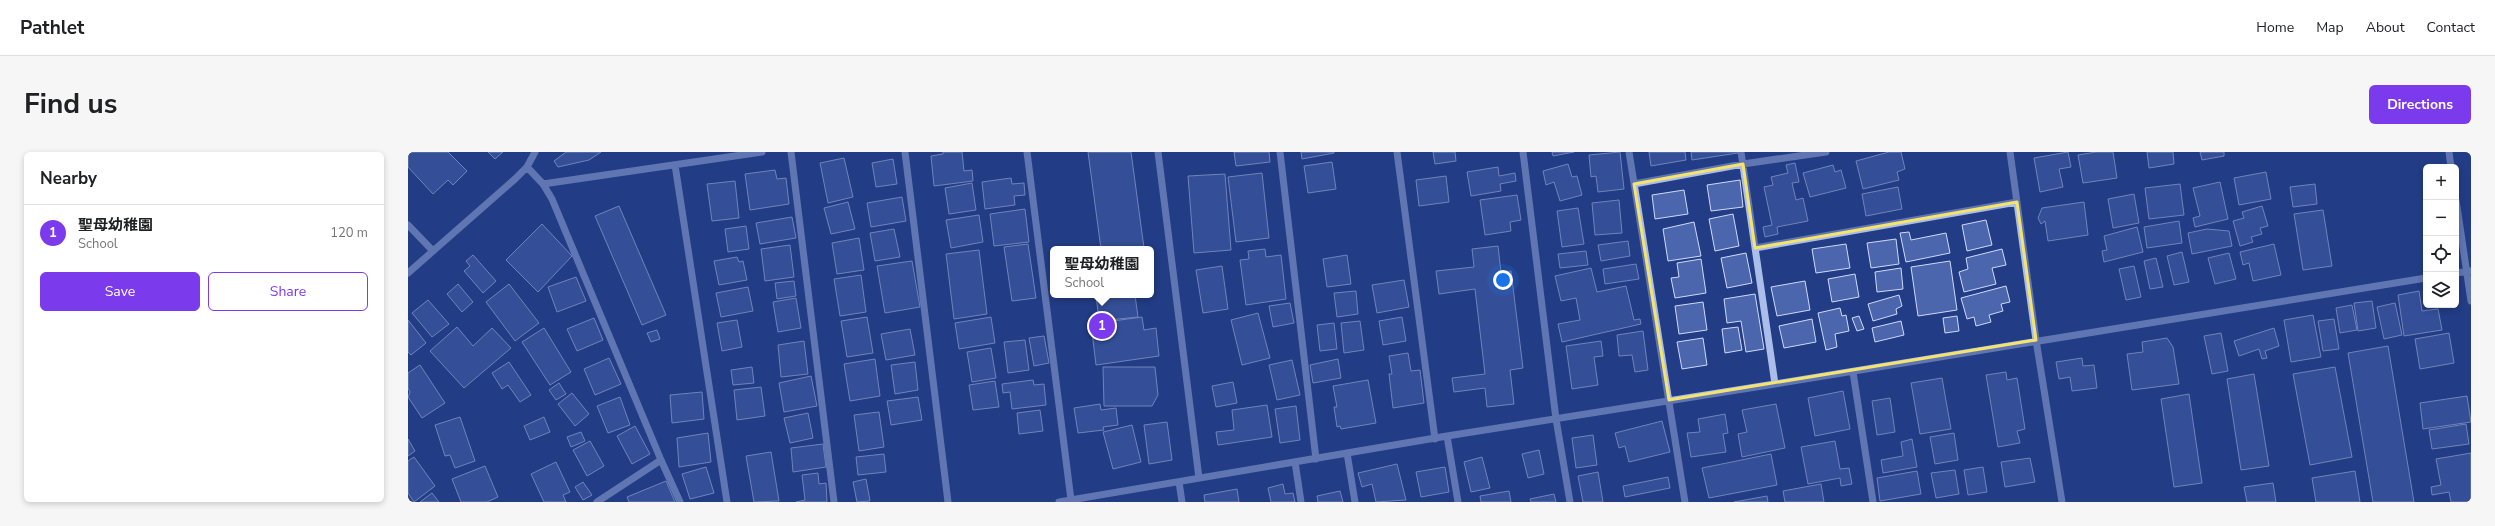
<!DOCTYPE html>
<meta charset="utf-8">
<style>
:root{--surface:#fff;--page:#f6f6f6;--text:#202124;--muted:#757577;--line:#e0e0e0;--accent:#7c3aed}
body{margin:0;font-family:"Nunito Sans","Noto Sans JP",sans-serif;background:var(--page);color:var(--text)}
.controls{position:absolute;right:12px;top:12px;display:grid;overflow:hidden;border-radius:6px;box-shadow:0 2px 6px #0003}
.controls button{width:36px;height:36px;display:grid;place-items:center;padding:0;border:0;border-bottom:1px solid var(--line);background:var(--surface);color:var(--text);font:20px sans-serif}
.you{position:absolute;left:1095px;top:128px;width:14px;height:14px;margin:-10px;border:3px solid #fff;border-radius:50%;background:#1a73e8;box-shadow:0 0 0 6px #1a73e833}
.badge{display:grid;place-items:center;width:26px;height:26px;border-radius:50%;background:var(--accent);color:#fff;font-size:13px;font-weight:700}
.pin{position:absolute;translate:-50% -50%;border:2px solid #fff;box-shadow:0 1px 4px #0006}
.popup{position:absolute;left:642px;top:94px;width:104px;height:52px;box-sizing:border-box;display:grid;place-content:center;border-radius:6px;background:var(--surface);filter:drop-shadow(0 1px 3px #0005);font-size:13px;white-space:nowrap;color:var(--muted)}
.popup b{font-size:15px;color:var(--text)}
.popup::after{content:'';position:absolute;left:50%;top:100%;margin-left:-8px;border:8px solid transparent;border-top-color:var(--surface)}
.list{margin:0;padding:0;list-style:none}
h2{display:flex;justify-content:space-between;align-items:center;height:52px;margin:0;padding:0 16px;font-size:17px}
h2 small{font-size:13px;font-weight:400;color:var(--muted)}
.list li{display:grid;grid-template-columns:26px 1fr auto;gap:12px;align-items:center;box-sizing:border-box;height:56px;padding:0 16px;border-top:1px solid var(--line)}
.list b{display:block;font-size:15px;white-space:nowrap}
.list p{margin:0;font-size:13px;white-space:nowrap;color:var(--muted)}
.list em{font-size:13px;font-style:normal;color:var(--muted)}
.actions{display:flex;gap:8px;padding:12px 16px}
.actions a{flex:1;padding:9px 0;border:1px solid var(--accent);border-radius:6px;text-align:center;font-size:14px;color:var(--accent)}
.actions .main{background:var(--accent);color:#fff}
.icon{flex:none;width:22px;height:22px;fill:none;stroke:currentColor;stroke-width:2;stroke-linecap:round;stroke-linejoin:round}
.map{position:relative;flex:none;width:2063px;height:350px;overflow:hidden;border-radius:6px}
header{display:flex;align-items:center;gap:24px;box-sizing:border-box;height:56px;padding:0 20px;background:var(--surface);border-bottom:1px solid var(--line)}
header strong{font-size:19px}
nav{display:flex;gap:22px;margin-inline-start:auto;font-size:14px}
.intro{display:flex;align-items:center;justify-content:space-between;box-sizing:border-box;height:96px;padding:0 24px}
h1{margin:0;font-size:28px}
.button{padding:10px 18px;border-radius:6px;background:var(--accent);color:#fff;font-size:14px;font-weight:700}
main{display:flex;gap:24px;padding:0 24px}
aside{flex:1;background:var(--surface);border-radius:6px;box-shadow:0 2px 6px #0003}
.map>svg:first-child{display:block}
</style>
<header>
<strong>Pathlet</strong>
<nav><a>Home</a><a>Map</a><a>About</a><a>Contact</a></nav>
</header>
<div class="intro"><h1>Find us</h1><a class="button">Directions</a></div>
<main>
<aside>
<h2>Nearby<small></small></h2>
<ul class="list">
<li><span class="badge">1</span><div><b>聖母幼稚園</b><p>School</p></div><em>120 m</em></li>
</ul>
<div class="actions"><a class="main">Save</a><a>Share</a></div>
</aside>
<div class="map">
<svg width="2063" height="350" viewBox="0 0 2063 350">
<rect width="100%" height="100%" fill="#223d85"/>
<!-- building -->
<path fill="#4b66ad" stroke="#cfdaf7" d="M0,0H40L59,19L45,33L40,28L25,42L0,15Z
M80,0H95L87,7Z
M158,0H193L181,8L150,15L146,9Z
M535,0H554L556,19L564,18L565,29L526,34L523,4L535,2Z
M680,0H723L736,96L693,97Z
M826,0H861L862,10L828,14Z
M893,0H926V1L894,7Z
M1025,0H1047L1048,9L1027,12Z
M1144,0H1166L1145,4Z
M1212,0L1216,37L1190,40L1188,24L1183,25L1181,3Z
M1241,0H1277L1278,8L1243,14Z
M1283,0H1330V1L1284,8Z
M1481,0H1493L1497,17L1489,20L1491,28L1455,37L1448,9Z
M1660,0L1663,15L1651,17L1655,35L1632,40L1626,6Z
M1688,0H1705L1709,26L1675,31L1670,3Z
M1739,0H1765L1766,12L1741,16Z
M1792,0H1816V4L1794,8Z
M436,6L445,45L420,51L412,11Z
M485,7L489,32L468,35L464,11Z
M924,10L928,37L900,41L896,14Z
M1387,11L1391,30L1384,31L1388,48L1395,46L1400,69L1369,75L1370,82L1357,85L1355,75L1364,73L1356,35L1365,33L1363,25L1380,21L1378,13Z
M1160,12L1164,25L1169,24L1174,43L1152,49L1146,30L1138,33L1135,19Z
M1425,13L1427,20L1433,18L1438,36L1402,45L1395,21Z
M1090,15L1091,24L1107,21L1108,29L1092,32L1093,39L1063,44L1059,20Z
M367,18L369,27L378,26L381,52L342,58L337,22Z
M1858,20L1863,47L1831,53L1826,26Z
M854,21L861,86L828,90L820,25Z
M817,22L823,98L786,101L780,24Z
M1038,24L1041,50L1011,54L1008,28Z
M603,26L604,32L616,31L617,43L606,44L607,53L577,57L574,30Z
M1332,28L1335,55L1303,59L1299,33Z
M327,29L331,66L304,69L299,32Z
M1812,30L1820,67L1787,75L1785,66L1792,64L1785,36Z
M564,31L568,58L541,62L537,36Z
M1772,32L1776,63L1741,67L1737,36Z
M1907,32L1909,52L1885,55L1882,35Z
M1490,35L1494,57L1458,64L1454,42Z
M1276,38L1280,62L1247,67L1244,43Z
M1726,42L1731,71L1705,76L1700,47Z
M1109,43L1113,68L1102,70L1103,79L1077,83L1072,48Z
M494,45L498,69L463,75L459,51Z
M1211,48L1214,81L1187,83L1184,51Z
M440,50L447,77L423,82L416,56Z
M1676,50L1680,83L1640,89L1637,69L1633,72L1630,66L1634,56Z
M211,54L258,163L234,173L187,64Z
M1854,54L1860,74L1852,76L1854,82L1843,85L1845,90L1832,94L1825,69L1836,66L1834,60Z
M1170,56L1176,92L1154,95L1149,59Z
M617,57L621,90L586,94L582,62Z
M1915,58L1924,114L1895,118L1886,62Z
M1325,62L1331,94L1307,99L1301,67Z
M571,63L575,90L543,96L538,68Z
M384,65L388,86L352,92L348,71Z
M1578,68L1584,93L1559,99L1554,73Z
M1771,69L1774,91L1739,96L1736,75Z
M1286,70L1293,104L1260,109L1255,77Z
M134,72L164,104L130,140L98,108Z
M338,74L341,97L320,100L317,77Z
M1729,75L1735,100L1696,110L1694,99L1699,98L1696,84Z
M486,77L492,105L467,109L462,81Z
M1799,77L1821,79L1824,94L1784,102L1780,81Z
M1501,80L1503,88L1538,81L1542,101L1498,110L1492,81Z
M451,86L456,118L429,122L424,91Z
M1488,87L1491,112L1463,116L1459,91Z
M1220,89L1222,104L1193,109L1190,93Z
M620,92L628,146L604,149L596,95Z
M1438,92L1442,116L1408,121L1404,97Z
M1866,92L1873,123L1845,129L1841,111L1835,113L1832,100Z
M382,93L386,125L357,129L353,97Z
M1090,94L1093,120L1103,119L1115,216L1102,218L1106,252L1079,255L1077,236L1046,240L1044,226L1077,222L1067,137L1031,142L1028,119L1066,115L1064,97Z
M857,97L858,105L873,103L878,147L838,153L832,108L841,107L840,99Z
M1594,97L1598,113L1584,116L1588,132L1556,140L1551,120L1560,117L1558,106Z
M571,98L579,162L546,167L538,102Z
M1178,99L1180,113L1152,116L1150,102Z
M1774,100L1781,130L1766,133L1759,104Z
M1338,101L1344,131L1319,136L1313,106Z
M1821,101L1828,127L1807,132L1800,106Z
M65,103L88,129L75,141L56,119L62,114L58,109Z
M939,103L943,132L919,135L915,107Z
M329,105L331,110L335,109L339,128L311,133L306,109Z
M1748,106L1755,135L1742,137L1736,109Z
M1293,107L1298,141L1267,146L1263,126L1271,125L1269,111Z
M504,109L512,155L477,161L469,114Z
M1542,109L1549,158L1510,164L1503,115Z
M1228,112L1231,127L1197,132L1195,117Z
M814,114L820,157L795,161L788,118Z
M1726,114L1733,145L1718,148L1711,117Z
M1183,116L1189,140L1218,134L1226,168L1232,167L1233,172L1154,190L1150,172L1172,168L1168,146L1153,149L1147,124Z
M1493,116L1495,137L1469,140L1467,120Z
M1447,122L1451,145L1424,150L1420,127Z
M453,123L458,160L432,164L426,127Z
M168,125L178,149L149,160L140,135Z
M996,128L1001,155L969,161L964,133Z
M386,129L388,144L369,147L367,131Z
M1397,129L1402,158L1369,164L1363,135Z
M50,132L65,150L54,160L39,142Z
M101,132L131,171L107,189L78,150Z
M1598,134L1602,150L1593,152L1595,159L1581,163L1583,170L1568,174L1566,165L1559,167L1553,146Z
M340,135L345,159L313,165L308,141Z
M948,139L950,162L929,165L926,141Z
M2011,139L2014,159L2030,157L2034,178L1996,184L1990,143Z
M1347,142L1356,197L1338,200L1333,169L1319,171L1316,147Z
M688,143H727L730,165L691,169Z
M1491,143L1494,154L1488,157L1489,162L1465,169L1460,152Z
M388,146L393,176L370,180L365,150Z
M20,148L41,172L24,185L4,161Z
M1964,149L1968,176L1950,179L1946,151Z
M1295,150L1299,178L1271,182L1267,154Z
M882,151L886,171L865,175L861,154Z
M1987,151L1994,183L1976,187L1969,155Z
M1944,153L1949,178L1932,181L1928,156Z
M1432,156L1434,164L1438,163L1441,179L1427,182L1429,195L1418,198L1410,161Z
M850,161L862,206L834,213L823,168Z
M1905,163L1913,205L1883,210L1876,168Z
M1451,164L1456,177L1449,179L1444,166Z
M1549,164L1551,179L1537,181L1535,166Z
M459,165L465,201L439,205L433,169Z
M583,165L587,191L551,197L547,171Z
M734,165L736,178L748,176L751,204L688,213L683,172Z
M994,165L998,189L975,193L971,169Z
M186,166L195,188L169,199L159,177Z
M1404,167L1408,190L1376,196L1371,174Z
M1926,167L1931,197L1915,199L1910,169Z
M0,168L18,191L3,203L0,200Z
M329,168L334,195L314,199L309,171Z
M952,169L956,198L936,201L933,171Z
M1493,169L1496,183L1467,190L1464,176Z
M926,171L929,197L912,199L909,173Z
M49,175L65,194L84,176L103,196L56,236L22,199Z
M1330,175L1334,198L1317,201L1314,177Z
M136,176L163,220L142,233L114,190Z
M1866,176L1871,194L1857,199L1859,206L1854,207L1851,197L1831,204L1826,189Z
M502,177L507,203L478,208L473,182Z
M249,178L252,187L243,190L239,181Z
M1235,179L1240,218L1227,220L1224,203L1211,204L1209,183Z
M1813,181L1820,219L1804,222L1796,184Z
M2041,181L2046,211L2012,217L2007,187Z
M636,184L641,211L626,214L621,186Z
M1295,186L1299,213L1274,217L1269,190Z
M1759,186L1765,195L1771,232L1724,238L1719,202L1735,200L1734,190Z
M617,188L621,218L600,221L596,190Z
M396,189L400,222L373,225L370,193Z
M1193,189L1195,204L1186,205L1190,233L1164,237L1158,194Z
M1980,194L2006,350H1965L1940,201Z
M583,196L588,226L564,230L559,200Z
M1000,201L1003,219L1012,218L1016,251L985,256L981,222H984L981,204Z
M201,206L213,232L187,243L176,217Z
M1674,206L1675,214L1686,213L1689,236L1664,239L1662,225L1651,227L1648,210Z
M467,207L472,244L442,249L436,212Z
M930,207L933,226L905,231L902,213Z
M884,208L892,243L869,248L861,213Z
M101,210L123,243L112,250L100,233L94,237L84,221Z
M507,210L510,238L487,242L483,213Z
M12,213L37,251L14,266L0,245L2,240L0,236V221Z
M344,215L346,231L325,233L323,218Z
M695,215H747L750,243L744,254H696Z
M1927,215L1944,305L1902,313L1885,222Z
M1598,220L1599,228L1609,226L1617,277L1609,279L1612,291L1590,295L1578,223Z
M1846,222L1861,314L1833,318L1819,227Z
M403,224L409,254L376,260L371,231Z
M1534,226L1543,277L1512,282L1503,231Z
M625,228L626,233L636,232L638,253L604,257L602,240L595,241L594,232Z
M960,228L968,271L933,277L932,274L929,275L926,255H929L925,234Z
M587,229L591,255L565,258L561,233Z
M825,230L829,251L808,255L804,234Z
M151,231L158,242L148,248L141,238Z
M353,235L357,264L329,268L326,238Z
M1435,239L1442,277L1407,284L1400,246Z
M294,240L296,267L264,271L262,243Z
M164,241L181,262L167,274L150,252Z
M1781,242L1794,331L1766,335L1753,247Z
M2059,244L2063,270L2015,277L2012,251Z
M212,245L222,273L200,281L189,254Z
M510,245L514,268L483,273L479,249Z
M1482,246L1487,280L1469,283L1464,249Z
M692,252L693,258L708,256L710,273L695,275L696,278L670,281L666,256Z
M1368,252L1377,296L1334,305L1330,282L1339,280L1334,258Z
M859,253L864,285L810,293L808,280L826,278L824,258Z
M888,254L892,288L872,291L867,257Z
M632,258L635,279L611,282L609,261Z
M471,260L476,295L451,299L446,263Z
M400,261L405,286L382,291L376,266Z
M1317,262L1320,281L1315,282L1318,300L1283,305L1279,281L1292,280L1290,267Z
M52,265L67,309L47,316L42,303L37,304L27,273Z
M136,265L142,280L122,288L116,274Z
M1254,269L1262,300L1221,310L1217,294L1211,296L1207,281Z
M759,270L764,308L741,312L736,273Z
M2058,272L2061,292L2024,297L2021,278Z
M724,273L733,310L705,317L695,280Z
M227,274L242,302L224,312L209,284Z
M173,280L177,289L163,295L159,285Z
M300,281L303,310L271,315L269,286Z
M1546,281L1550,308L1527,312L1522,285Z
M1185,283L1189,313L1168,316L1164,286Z
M0,287L7,299L0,304Z
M1504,287L1509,315L1475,321L1473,308L1495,304L1493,290Z
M182,289L196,314L179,324L165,298Z
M1427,289L1432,317L1441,316L1444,332L1433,334L1432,326L1400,332L1393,295Z
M415,292L418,315L385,320L383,296Z
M1131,298L1136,322L1120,326L1114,302Z
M363,300L371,349L346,350L338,304Z
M2063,301V350H2043L2041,340L2024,343L2023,335L2033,333L2028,307Z
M476,302L478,320L450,323L448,305Z
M1363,302L1369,333L1301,346L1294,316Z
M6,305L27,334L6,350L0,341V309Z
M1074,305L1082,336L1063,340L1056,310Z
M1622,306L1627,330L1597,335L1593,310Z
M148,310L162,340L155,343L158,350H136L123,322Z
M989,312L998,348L968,350L964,332L954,335L950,321Z
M77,314L90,345L79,350H53L44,327Z
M298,315L306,341L282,347L274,322Z
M1037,315L1041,340L1013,345L1008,320Z
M1575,315L1579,340L1560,343L1556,318Z
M1547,318L1551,342L1528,346L1523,321Z
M1509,319L1513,342L1472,349L1469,326Z
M1947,319L1952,350H1908L1904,326Z
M1190,320L1195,350H1175L1170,324Z
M410,321L411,332L418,331L419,350H388L397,348L394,323Z
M1260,325L1262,336L1217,345L1215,334Z
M458,327L462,349L449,350L445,330Z
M258,329L267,350H221L219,345Z
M175,330L184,343L175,348L167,335Z
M1865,331L1868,350H1839L1836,335Z
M875,332L877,342L885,341L887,350H863L860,336Z
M1413,332L1416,350H1377L1375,339Z
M829,337L831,350H797L796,343Z
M932,339L935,350H910L909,344Z
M1101,339L1103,350H1073L1072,344Z
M24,341L31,350H12Z
M1146,342L1148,350H1123L1122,347Z
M1359,344L1360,350H1326Z"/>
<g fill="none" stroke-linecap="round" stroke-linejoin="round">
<!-- minor -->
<path stroke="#abbde9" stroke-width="7" d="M383,0L426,350
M497,0L540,350
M619,0L663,348
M750,0L791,326
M872,0L908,307
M989,0L1027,287
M1115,0L1148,267L1162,350
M1221,0L1277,350
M1333,0L1367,232L2018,126
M1602,0L1628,188L1654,350
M2041,0L2043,15
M267,13L319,350
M119,15L135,32L144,47L253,308L272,350
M135,32L354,0
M1226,32L1335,12L1418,0
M2048,48L2063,149
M0,73L25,99
M1347,96L1609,50
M0,121L107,27L119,15L127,0
M2048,121L2063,119
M1445,220L1465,350
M1039,284L1050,350
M939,301L947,350
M887,310L893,350
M771,330L774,350
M189,350L253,308
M651,350L1039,284L1367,232"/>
</g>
<!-- marked area -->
<path d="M0 0H2063V350H0ZM1335,12L1347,96L1609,50L1628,188L1261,248L1226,32Z" fill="#223d85" fill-opacity=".55" fill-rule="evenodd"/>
<path fill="none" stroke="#f4e46d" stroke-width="3" stroke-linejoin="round" d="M1335,12L1347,96L1609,50L1628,188L1261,248L1226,32Z"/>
</svg>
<div class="controls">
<button>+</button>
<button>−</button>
<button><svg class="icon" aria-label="locate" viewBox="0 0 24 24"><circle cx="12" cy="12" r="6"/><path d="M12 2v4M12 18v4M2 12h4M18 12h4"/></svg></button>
<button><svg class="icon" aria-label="layers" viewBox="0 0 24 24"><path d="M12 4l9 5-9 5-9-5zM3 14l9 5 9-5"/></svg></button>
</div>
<div class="you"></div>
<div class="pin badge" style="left:694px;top:174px">1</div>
<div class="popup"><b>聖母幼稚園</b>School</div>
</div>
</main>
